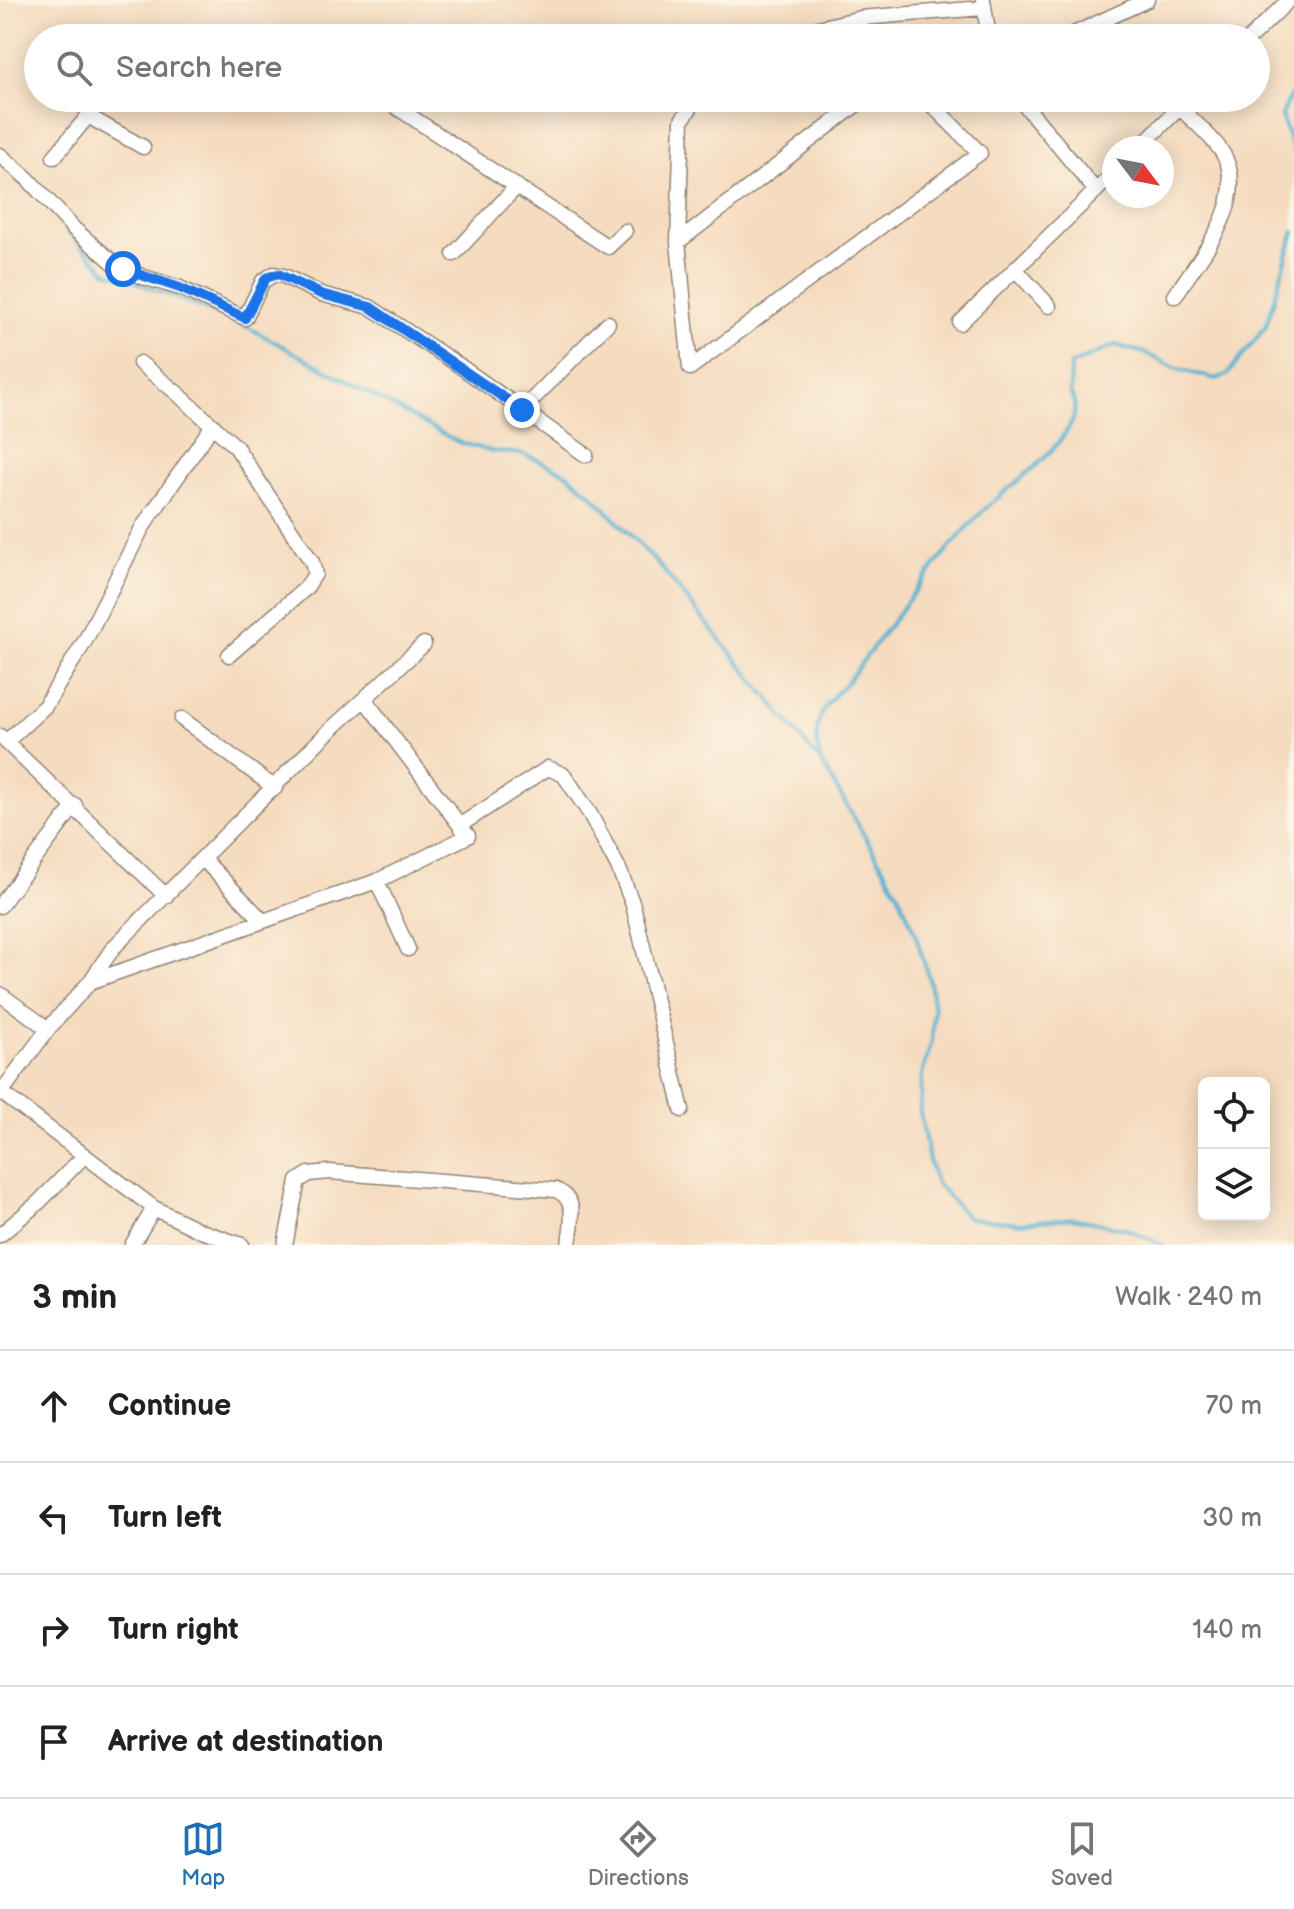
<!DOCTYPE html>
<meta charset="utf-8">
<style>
:root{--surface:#fff;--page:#f2f2f2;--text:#202124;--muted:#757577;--line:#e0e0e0;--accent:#1f6fb2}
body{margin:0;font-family:"Balsamiq Sans",sans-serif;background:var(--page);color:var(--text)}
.controls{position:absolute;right:24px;bottom:24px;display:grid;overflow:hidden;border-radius:12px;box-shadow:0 4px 20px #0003}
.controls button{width:72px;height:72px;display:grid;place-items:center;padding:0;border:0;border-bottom:2px solid var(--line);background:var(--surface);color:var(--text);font:40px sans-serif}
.compass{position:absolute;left:1102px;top:136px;width:72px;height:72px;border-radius:50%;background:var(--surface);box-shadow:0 4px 20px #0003;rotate:122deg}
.stop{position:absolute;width:24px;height:24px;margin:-18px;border:6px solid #1a73e8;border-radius:50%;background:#fff}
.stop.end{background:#1a73e8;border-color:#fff;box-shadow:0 2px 8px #0008}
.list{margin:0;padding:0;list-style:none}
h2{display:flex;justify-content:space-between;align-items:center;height:104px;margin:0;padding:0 32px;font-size:34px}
h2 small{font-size:26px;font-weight:400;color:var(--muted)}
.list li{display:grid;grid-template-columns:52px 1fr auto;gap:24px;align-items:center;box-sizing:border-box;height:112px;padding:0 32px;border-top:2px solid var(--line)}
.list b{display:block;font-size:30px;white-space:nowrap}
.list em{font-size:26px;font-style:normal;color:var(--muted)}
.icon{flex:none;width:44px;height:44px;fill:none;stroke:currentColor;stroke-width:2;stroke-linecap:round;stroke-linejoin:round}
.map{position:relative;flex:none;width:1294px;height:1245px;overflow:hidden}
.search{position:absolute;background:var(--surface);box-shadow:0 4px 20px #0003;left:24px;right:24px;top:24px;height:88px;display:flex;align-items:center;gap:20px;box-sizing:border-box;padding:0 28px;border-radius:44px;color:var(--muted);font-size:30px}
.sheet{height:552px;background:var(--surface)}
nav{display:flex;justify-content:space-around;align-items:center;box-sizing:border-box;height:112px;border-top:2px solid var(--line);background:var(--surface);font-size:22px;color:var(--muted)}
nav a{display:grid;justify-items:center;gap:4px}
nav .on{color:var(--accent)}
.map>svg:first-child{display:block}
</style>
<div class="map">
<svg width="1294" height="1245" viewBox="0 0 1294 1245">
<rect width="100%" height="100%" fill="#fcf5e5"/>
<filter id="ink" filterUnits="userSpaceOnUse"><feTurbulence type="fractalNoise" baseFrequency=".0125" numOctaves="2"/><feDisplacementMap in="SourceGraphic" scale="16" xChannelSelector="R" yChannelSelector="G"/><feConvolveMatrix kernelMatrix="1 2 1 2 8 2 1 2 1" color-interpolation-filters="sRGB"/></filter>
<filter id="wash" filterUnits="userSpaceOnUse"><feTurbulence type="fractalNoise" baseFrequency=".006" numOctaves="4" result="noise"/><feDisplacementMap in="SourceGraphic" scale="32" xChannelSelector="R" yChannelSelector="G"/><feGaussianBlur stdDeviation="1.8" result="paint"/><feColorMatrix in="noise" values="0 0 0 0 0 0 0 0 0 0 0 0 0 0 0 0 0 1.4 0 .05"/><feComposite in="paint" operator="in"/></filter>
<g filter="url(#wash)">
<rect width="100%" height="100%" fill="#f5dbbf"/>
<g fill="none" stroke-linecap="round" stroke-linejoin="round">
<!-- stream -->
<path stroke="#55b3d3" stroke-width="4" d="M1294,89L1281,115L1294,152
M17,179L31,192
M67,231L106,271L221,315
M240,323L458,442L491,451L522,454L538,460L566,473L593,496L659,565L823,765L898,893L914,930L930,982L934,1010L932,1041L922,1074L920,1112L929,1161L936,1183L968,1218L1019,1223L1072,1218L1127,1229L1162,1245
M821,759C809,725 823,705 847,682C890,626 929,568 977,517C1005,487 1052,461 1072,422C1076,414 1075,400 1070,393L1071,365L1115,345L1145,353L1175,368L1216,379L1227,375L1266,326L1294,232"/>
</g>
</g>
<g filter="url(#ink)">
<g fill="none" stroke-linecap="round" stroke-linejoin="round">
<!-- street casing -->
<g stroke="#908375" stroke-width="17">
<path id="street" d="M983,0L989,38
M776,38L861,18L983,8
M1065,38L1147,0
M1250,38L1289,0
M697,98L682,120L678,242L865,98
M1019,98L1096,191
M387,101L608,247L625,231
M1139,148L1189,98
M0,155L28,179L74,229L114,263L143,277L180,288L245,318L263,281L274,274L284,276L321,294L370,307L457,364L586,455
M54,157L88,116L143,147
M678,242L690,368L980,153L925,98
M454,254L517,186
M1016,270L1049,306
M1175,296C1199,257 1252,200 1222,152C1211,135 1193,121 1179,107
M960,323L1114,173
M140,363L177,393L236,447L312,562L315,574L306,588L229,655
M522,410L608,323
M182,719L275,788
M0,736L166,896
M6,742L45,706L85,641L142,528L213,425
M462,824L548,768L564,775L590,814L619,869L633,905L682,1110
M203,859L263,921
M377,881L408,949
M0,906L75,805
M90,982L377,881L468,836L365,700
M0,994L48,1029
M2,1093L154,1208L201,1231L242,1245
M0,1094L48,1029L90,982L113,948L326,734L424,644
M0,1235L39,1202L84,1156
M132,1245L154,1208
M285,1245L298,1181L309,1174L329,1172L556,1190C579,1200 571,1224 569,1245"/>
</g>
<!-- street -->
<use href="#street" stroke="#fff" stroke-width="14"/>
</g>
</g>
<g fill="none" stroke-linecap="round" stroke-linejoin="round" filter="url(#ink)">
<!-- route -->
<path stroke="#1a73e8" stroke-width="10" d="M123,269L180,288L245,318L266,278L278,274L321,294L370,307L522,410"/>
</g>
</svg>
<div class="controls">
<button><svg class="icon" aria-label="locate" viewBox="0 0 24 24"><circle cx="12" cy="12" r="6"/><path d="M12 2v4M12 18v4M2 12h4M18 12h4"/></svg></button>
<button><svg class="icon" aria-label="layers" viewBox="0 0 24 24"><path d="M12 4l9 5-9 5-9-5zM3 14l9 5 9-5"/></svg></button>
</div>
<svg class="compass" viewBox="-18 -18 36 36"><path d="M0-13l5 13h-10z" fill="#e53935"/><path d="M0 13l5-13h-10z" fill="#757577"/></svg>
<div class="stop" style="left:123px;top:269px"></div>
<div class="stop end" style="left:522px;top:410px"></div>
<div class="search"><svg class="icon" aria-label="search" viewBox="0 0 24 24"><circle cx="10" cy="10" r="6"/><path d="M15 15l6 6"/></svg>Search here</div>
</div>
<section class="sheet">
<h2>3 min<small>Walk · 240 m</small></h2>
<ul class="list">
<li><svg class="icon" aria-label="ahead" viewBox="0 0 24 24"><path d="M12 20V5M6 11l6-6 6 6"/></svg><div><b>Continue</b></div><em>70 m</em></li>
<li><svg class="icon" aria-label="left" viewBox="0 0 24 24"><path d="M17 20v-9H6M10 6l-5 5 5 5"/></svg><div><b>Turn left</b></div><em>30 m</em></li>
<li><svg class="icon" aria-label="right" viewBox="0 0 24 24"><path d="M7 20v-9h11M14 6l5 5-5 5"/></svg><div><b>Turn right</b></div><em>140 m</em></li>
<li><svg class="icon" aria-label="arrive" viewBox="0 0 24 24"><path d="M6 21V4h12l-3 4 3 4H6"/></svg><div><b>Arrive at destination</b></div></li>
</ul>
</section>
<nav>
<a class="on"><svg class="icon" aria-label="map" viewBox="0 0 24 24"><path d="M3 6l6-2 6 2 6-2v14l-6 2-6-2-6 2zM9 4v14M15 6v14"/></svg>Map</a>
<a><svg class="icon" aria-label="directions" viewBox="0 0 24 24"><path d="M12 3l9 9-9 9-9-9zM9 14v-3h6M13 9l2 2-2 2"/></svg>Directions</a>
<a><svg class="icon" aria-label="saved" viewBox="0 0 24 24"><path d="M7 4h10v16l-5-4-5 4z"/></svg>Saved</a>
</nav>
